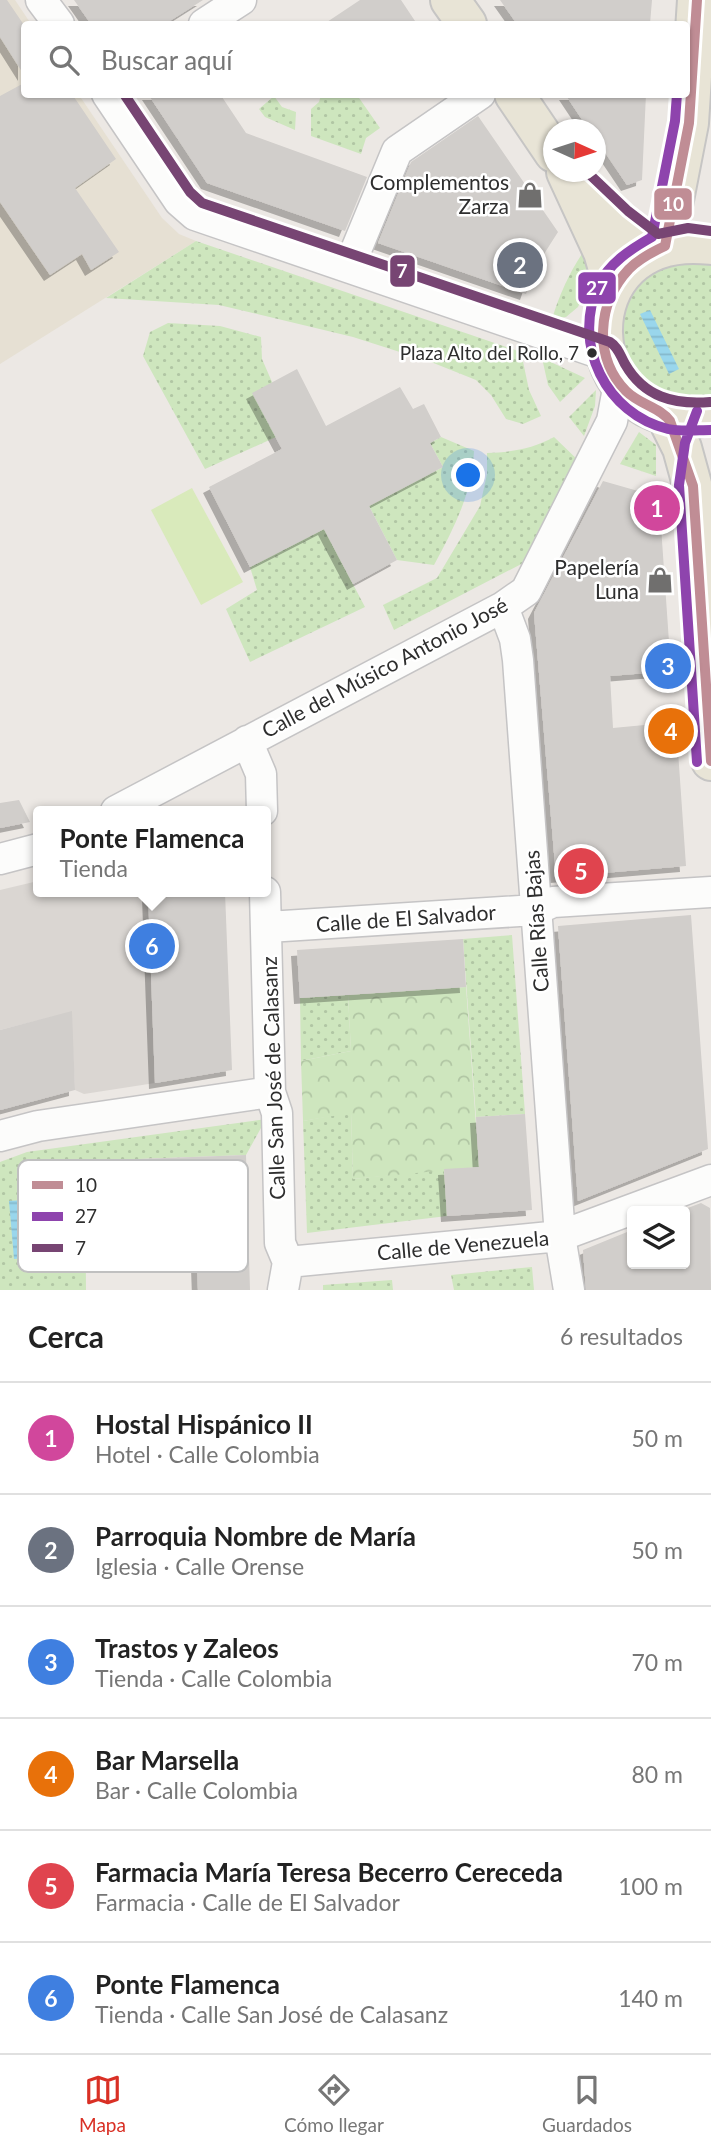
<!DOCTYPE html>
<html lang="es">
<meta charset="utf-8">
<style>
:root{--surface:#fff;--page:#f6f6f6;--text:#222;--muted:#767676;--line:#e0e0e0;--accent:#d93025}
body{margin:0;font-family:Lato,sans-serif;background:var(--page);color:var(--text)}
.controls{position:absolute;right:21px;bottom:21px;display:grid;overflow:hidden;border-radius:7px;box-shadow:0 2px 5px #0004}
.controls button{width:63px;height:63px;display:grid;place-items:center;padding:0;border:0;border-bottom:2px solid var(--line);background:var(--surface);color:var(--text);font:35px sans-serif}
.compass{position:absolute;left:543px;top:119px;width:63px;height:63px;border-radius:50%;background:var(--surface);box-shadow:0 2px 5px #0004;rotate:93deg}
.you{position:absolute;left:469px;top:476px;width:24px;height:24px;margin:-18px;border:5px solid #fff;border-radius:50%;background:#1a73e8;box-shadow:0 0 0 10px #1a73e833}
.badge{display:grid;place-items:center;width:46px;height:46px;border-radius:50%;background:var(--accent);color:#fff;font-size:23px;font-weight:700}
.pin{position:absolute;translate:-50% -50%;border:4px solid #fff;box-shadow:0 2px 7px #0006}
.popup{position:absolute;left:33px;top:806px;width:238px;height:91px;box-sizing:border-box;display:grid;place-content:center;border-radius:7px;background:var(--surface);filter:drop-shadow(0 2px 5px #0005);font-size:23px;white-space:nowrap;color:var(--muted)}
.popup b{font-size:26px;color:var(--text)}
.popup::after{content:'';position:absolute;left:50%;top:100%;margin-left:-14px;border:14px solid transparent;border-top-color:var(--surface)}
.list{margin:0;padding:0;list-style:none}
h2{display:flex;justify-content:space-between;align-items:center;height:91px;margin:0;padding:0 28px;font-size:30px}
h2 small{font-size:23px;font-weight:400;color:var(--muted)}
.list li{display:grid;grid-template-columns:46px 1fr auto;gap:21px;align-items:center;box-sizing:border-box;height:112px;padding:0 28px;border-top:2px solid var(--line)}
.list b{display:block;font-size:26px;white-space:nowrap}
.list p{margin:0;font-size:23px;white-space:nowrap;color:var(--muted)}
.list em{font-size:23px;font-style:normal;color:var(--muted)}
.icon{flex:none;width:38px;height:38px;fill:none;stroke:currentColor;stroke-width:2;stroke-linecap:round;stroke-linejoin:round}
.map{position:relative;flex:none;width:711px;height:1290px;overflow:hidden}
.search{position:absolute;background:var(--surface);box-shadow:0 2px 5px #0004;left:21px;right:21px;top:21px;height:77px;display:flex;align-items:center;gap:18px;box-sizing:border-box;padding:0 24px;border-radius:7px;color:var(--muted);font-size:26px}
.sheet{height:763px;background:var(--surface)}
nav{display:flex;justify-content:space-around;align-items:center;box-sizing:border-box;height:98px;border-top:2px solid var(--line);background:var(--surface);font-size:19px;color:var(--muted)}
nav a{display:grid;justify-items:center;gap:4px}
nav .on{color:var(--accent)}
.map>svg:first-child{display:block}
</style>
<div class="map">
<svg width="711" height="1290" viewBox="0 0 711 1290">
<defs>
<pattern id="grass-dots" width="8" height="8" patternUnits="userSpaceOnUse" patternTransform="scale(1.75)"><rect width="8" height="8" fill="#cee6be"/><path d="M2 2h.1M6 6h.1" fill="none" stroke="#b1c6a4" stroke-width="1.8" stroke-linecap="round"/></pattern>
<pattern id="forest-crowns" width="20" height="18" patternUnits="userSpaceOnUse" patternTransform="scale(1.75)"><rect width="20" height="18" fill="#cee6be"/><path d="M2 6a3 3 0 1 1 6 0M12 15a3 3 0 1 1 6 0" fill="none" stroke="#b1c6a4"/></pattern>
<pattern id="water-rules" width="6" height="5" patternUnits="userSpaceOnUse" patternTransform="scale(1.75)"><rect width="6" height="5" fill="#99d6ec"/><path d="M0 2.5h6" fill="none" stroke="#84b8cb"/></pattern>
<filter id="shadow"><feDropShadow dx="-6" dy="6" stdDeviation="0" flood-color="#0004"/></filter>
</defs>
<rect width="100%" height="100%" fill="#ece8e4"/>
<!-- education -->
<path fill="#e6e0d3" d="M0,0H15L31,24H24V94L79,95L162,218L179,234L196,241L0,364Z"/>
<!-- grass -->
<path fill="url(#grass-dots)" d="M321,95H357L380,128L366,138L361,154L311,136V109L319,102Z
M274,96L282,107L296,112L295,130L265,117L259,109Z
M196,241L521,352L529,390L541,416L523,424L506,419L491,395L476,380L431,362L353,337L219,305L106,298Z
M586,248L591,277L578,307L566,317L552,319C560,293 570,271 586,248Z
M711,262V396C659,406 610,370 623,314C624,306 631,298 636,290C643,279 649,271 663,265C675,259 697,263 711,262Z
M168,323L220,326L261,337L262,359L272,382L276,437L205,469L143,356L150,332Z
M542,358L585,378L560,402L548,385Z
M596,390L595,406L584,436L569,417Z
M639,432L656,445V476L620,464Z
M441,437L474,451C472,494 454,528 434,565L397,560L369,506L443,467L430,443Z
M554,437L581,463L529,560L394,630L383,605L437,578L480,506L487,474V453C512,452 532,449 554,437Z
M324,529L365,607L250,662L226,609L257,590L250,567Z
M512,935L525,1114L476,1117L463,939Z
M348,995L351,1051L301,1061L300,998Z
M351,1112L353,1179L444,1169L447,1216L307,1233L303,1121Z
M266,1119L246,1155L85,1161L86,1290H0V1162L27,1152Z
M532,1267L534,1290H454L451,1275Z
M392,1280L393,1290H323V1285Z"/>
<!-- forest -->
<path fill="url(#forest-crowns)" d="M466,987L479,1167L353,1179L351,1113L303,1121L301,1061L351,1051L348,995Z"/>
<!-- pitch -->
<path fill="#d9eabb" d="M192,488L243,582L201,605L151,510Z"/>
<!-- plaza -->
<path fill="#dad6d2" d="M38,881V892H148L155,1083L84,1094L75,1090L71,1012L0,1030V890Z"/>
<!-- water -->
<path fill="url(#water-rules)" d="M650,310L679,369L669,374L640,314Z
M39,1199L44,1256L14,1259L9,1201Z"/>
<!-- building -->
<path fill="#d1cecb" filter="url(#shadow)" d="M0,0H7L24,25V75L0,37Z
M74,0H203L165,24H91Z
M360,0H401L417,24H324Z
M500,0H652L650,24H517Z
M24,83V94H72L116,159L75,188L119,252L91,270L82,254L50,275L0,202V96Z
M148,94H220L246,133L367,177L345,231L207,183Z
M565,94H646L642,180L627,185L596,139V130H589Z
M478,116L558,232L535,268L526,294L378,243L411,162Z
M297,369L326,426L400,387L413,409L424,404L441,437L430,443L443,467L369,506L397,560L353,584L324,529L250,567L209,487L282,449L252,393Z
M603,481L659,497L671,671L610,676L613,728L676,722L686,866L556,877L534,613Z
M19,800L30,822L0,828V803Z
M148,892H225L232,1070L155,1083Z
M691,915L708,1149L578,1201L558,926Z
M463,939L466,987L300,998L297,950Z
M72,1011L75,1090L0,1110V1030Z
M525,1114L532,1210L447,1216L444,1169L479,1167L476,1117Z
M246,1155L250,1290H198L194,1181L85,1183V1161Z
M701,1203L710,1208L711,1290H586L583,1250L632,1230V1264H685V1209Z"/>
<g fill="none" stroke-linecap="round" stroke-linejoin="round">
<!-- minor casing -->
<g stroke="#c5c4c5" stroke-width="33">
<path id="minor" d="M41,0L59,24
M204,24L241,0
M107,94L179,201L195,215L605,355
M349,267L397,151L480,94
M503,607L515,639L518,660L560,1236L569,1290
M247,741L261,774L262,811
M116,811L503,607L526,591L612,421L619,383
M0,859L38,849
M265,892L270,1092L277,1113L280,1243L288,1262
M268,927L535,910L553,902L711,892
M0,1136L38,1126L270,1092
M288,1262L560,1236L711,1180
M283,1290L288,1262"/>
</g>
<!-- major casing -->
<g stroke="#c6c5c4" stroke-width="42">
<path id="major" d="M450,0L467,24
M514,94L554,153
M566,172L603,252L613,286
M580,184L619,222L655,249
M711,245C562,227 572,440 711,416
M665,246L689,123L697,0
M666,416L682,448L693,488L711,761"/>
</g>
<!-- minor -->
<use href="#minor" stroke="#fcfcfb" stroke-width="30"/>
<!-- major -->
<use href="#major" stroke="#e8e4d6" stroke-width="38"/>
<!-- bus-1 casing -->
<g stroke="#fff" stroke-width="16">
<path id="bus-1" d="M697,0L689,123L665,246C652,252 639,259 629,269C597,303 593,357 626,391C640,405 660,407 670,421L693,486L711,761"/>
</g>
<!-- bus-2 casing -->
<g stroke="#fff" stroke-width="16">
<path id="bus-2" d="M677,94L675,121L652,237C631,249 609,263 598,286C572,345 606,414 668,429C681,432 698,430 711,430
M697,411L685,443L679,485L697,762"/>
</g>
<!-- bus-3 casing -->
<g stroke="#fff" stroke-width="16">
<path id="bus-3" d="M124,94L190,192L202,203L610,342C618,347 620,355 625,364C644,397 674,405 710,402
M587,172L628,211L658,234L688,228L711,231"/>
</g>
<!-- bus-1 -->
<use href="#bus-1" stroke="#c08d95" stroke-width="10"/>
<!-- bus-2 -->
<use href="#bus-2" stroke="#8e44ad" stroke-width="10"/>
<!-- bus-3 -->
<use href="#bus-3" stroke="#774573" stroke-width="10"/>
</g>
<!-- icons -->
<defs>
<g id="shop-bare" transform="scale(2.1)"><path d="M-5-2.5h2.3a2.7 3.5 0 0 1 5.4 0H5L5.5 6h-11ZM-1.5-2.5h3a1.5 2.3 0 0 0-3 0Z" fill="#706f6e" stroke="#fff" stroke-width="2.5" paint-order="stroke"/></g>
</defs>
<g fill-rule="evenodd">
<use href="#shop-bare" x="530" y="195"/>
<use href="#shop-bare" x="660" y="580"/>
</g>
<!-- markers -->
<circle fill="#2e2e2e" stroke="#fff" stroke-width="2.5" cx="592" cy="353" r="6"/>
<g text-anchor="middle" stroke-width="5" stroke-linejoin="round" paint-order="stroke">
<!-- bus labels -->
<g font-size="19" fill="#2e2e2e" stroke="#fff" text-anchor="end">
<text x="579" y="360">Plaza Alto del Rollo, 7</text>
</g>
<!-- poi labels -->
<g font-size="21" fill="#2e2e2e" stroke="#fff" text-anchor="end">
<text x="509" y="190">Complementos<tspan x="509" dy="24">Zarza</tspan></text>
<text x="639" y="575">Papelería<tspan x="639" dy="24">Luna</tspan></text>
</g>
<!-- street labels -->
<g font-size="21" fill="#2e2e2e" stroke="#fff">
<text transform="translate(385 668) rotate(-28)" y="7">Calle del Músico Antonio José</text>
<text transform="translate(406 919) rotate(-4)" y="7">Calle de El Salvador</text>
<text transform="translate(537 921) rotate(-94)" y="7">Calle Rías Bajas</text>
<text transform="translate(274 1078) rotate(-92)" y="7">Calle San José de Calasanz</text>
<text transform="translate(463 1246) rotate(-5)" y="7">Calle de Venezuela</text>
</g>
</g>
<!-- legend -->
<rect x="18" y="1160" width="230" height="112" rx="10" fill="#fff" stroke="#c0c0c0" stroke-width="2"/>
<rect x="32" y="1181" width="31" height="8" fill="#c08d95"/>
<rect x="32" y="1212" width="31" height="9" fill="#8e44ad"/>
<rect x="32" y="1244" width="31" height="8" fill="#774573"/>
<g font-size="19" fill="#2e2e2e">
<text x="75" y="1192">10</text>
<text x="75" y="1223">27</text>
<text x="75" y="1255">7</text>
</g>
<g stroke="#fff" stroke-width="2.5">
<rect x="653" y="187" width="40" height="34" rx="7" fill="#c08d95"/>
<rect x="389" y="254" width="27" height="34" rx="7" fill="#774573"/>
<rect x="577" y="271" width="40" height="34" rx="7" fill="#8e44ad"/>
</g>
<g font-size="19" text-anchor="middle" font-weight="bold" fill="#fff">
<text x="673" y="211">10</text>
<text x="402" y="278">7</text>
<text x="597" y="295">27</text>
</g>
</svg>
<div class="controls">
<button><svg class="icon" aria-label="layers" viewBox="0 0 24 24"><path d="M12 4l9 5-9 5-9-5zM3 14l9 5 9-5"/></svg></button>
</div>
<svg class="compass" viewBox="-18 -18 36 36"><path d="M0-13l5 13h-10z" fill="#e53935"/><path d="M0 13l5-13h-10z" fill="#767676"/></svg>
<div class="you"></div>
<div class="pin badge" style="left:657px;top:508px;background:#d1479c">1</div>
<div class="pin badge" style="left:520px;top:265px;background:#6b7280">2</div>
<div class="pin badge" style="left:668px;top:666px;background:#3f7fe0">3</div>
<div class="pin badge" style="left:671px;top:731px;background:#e8710a">4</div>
<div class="pin badge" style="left:581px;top:871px;background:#e0444e">5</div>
<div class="pin badge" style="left:152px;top:946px;background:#3f7fe0">6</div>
<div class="popup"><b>Ponte Flamenca</b>Tienda</div>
<div class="search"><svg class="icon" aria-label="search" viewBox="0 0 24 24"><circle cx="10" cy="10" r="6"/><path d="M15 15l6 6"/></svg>Buscar aquí</div>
</div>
<section class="sheet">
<h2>Cerca<small>6 resultados</small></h2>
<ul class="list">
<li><span class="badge" style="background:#d1479c">1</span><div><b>Hostal Hispánico II</b><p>Hotel · Calle Colombia</p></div><em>50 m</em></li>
<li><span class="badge" style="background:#6b7280">2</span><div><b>Parroquia Nombre de María</b><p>Iglesia · Calle Orense</p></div><em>50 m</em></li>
<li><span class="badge" style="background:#3f7fe0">3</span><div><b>Trastos y Zaleos</b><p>Tienda · Calle Colombia</p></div><em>70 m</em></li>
<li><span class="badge" style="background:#e8710a">4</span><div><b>Bar Marsella</b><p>Bar · Calle Colombia</p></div><em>80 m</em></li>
<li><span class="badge" style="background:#e0444e">5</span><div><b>Farmacia María Teresa Becerro Cereceda</b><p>Farmacia · Calle de El Salvador</p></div><em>100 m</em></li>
<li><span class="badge" style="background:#3f7fe0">6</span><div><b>Ponte Flamenca</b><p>Tienda · Calle San José de Calasanz</p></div><em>140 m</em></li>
</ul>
</section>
<nav>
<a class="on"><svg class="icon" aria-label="map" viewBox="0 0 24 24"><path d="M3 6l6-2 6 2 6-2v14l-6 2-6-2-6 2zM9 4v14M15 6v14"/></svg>Mapa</a>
<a><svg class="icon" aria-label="directions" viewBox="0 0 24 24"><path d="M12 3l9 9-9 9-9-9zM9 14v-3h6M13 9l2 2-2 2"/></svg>Cómo llegar</a>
<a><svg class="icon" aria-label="saved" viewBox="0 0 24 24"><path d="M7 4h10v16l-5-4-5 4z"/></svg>Guardados</a>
</nav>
